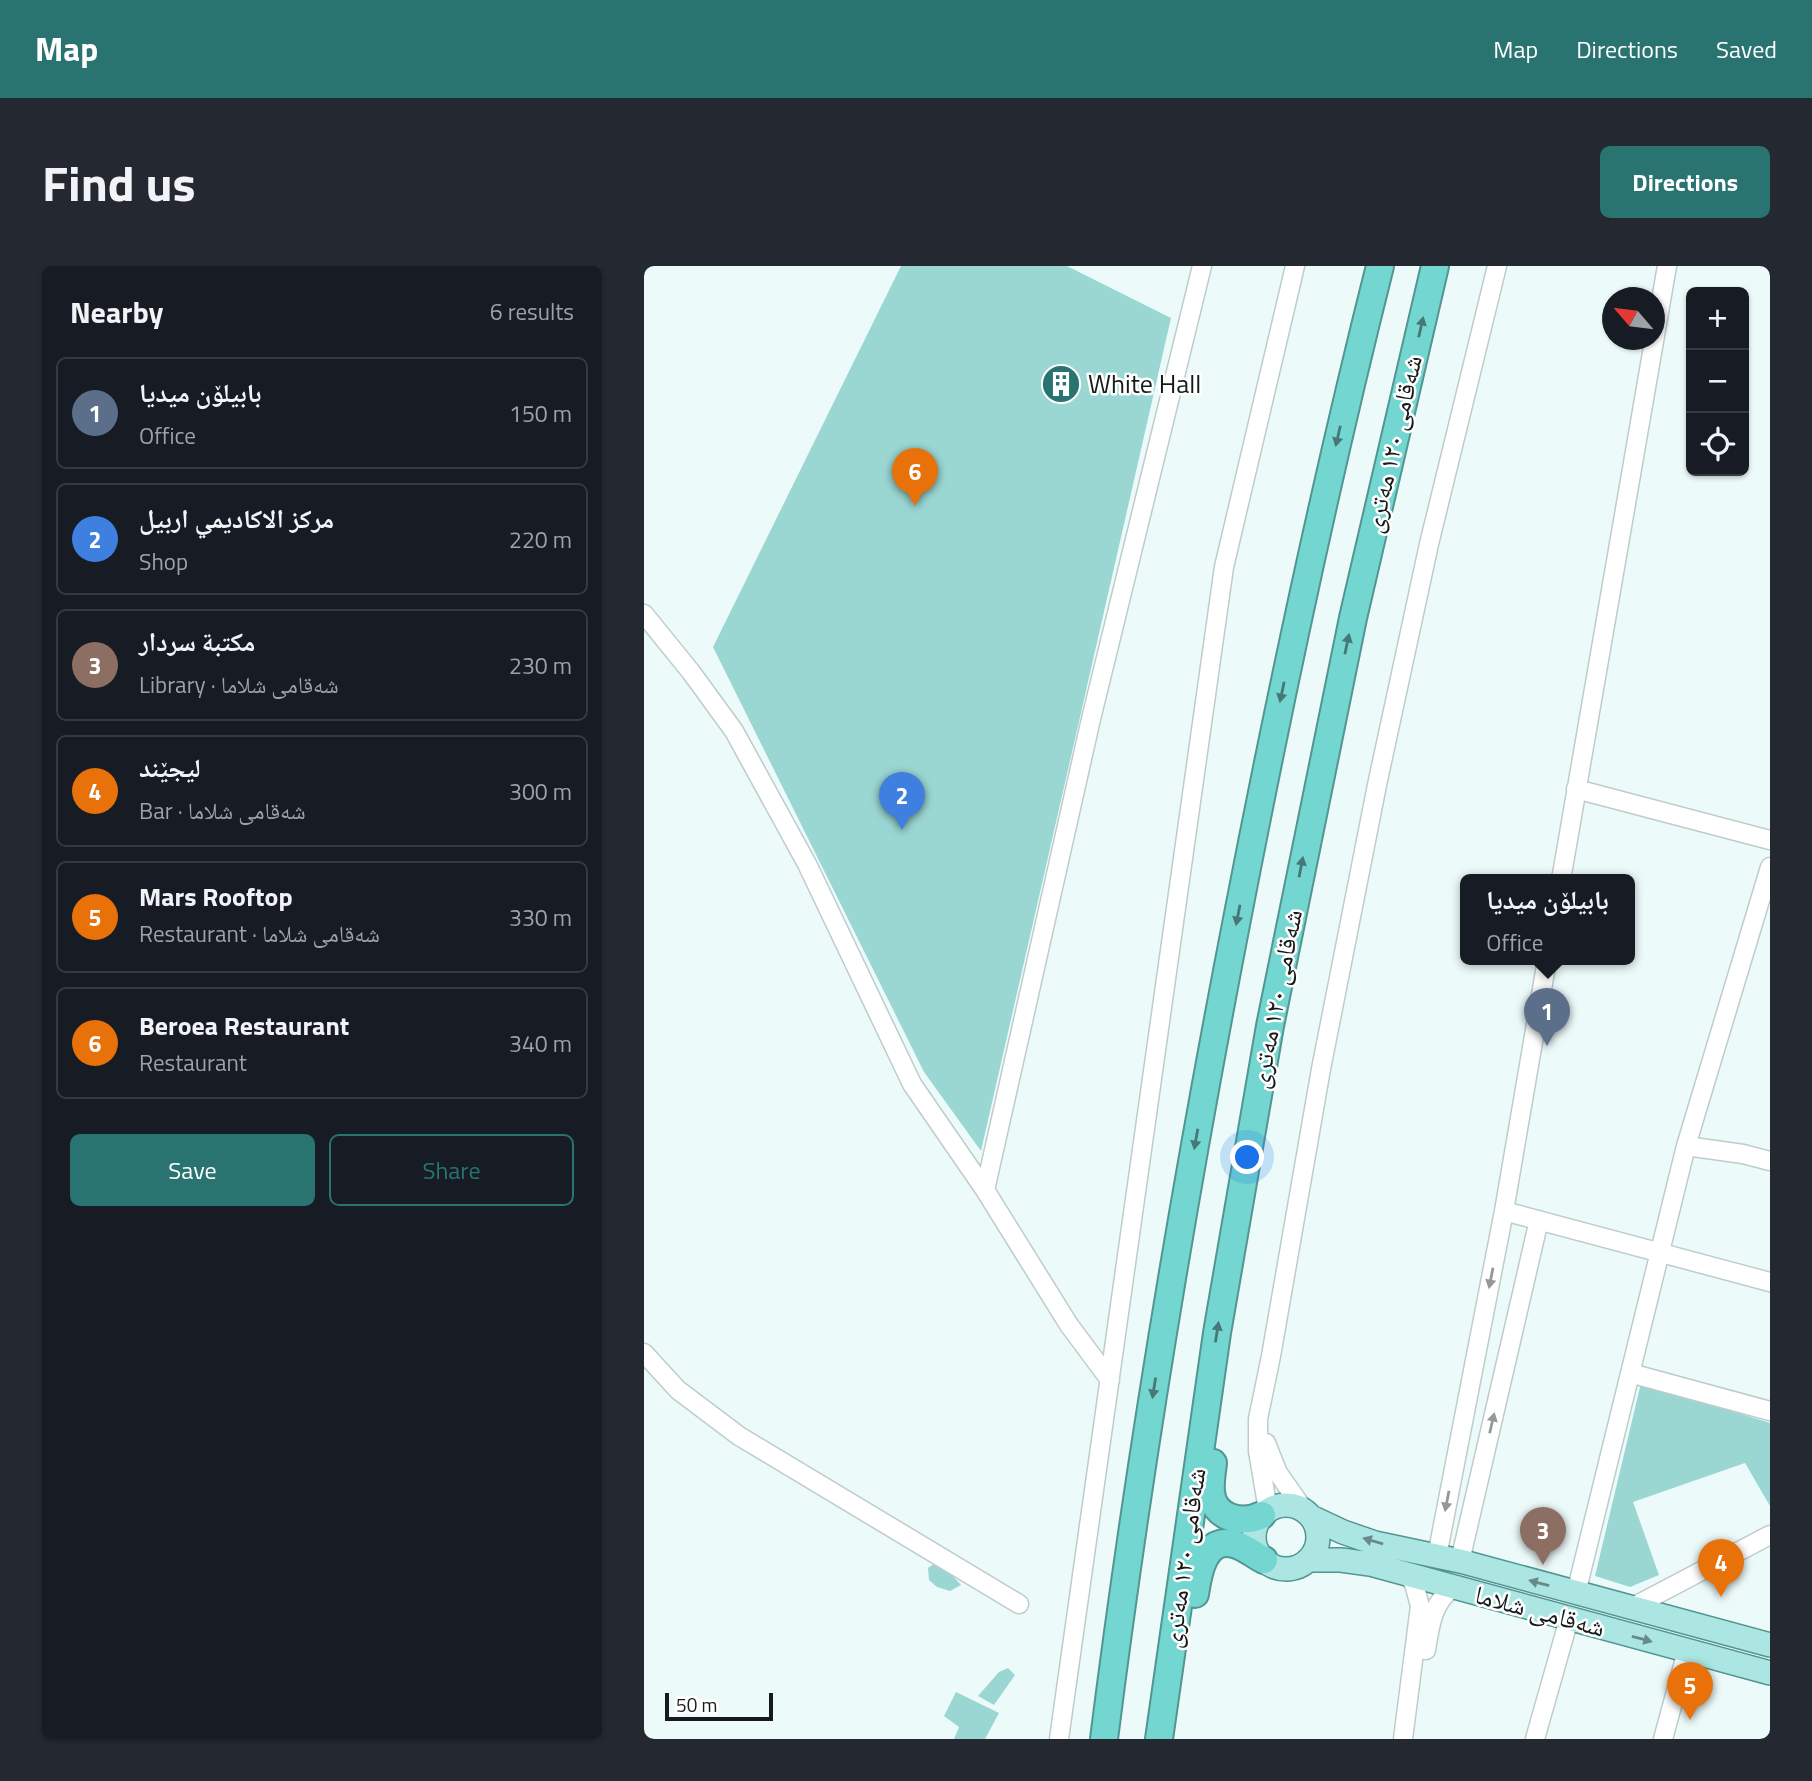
<!DOCTYPE html>
<meta charset="utf-8">
<style>
:root{--surface:#171b24;--page:#242831;--text:#f1f3f6;--muted:#9ea1a6;--line:#363941;--accent:#297370}
body{margin:0;font-family:"Titillium Web","Noto Naskh Arabic",sans-serif;background:var(--page);color:var(--text)}
.controls{position:absolute;right:21px;top:21px;display:grid;overflow:hidden;border-radius:10px;box-shadow:0 2px 5px #0004}
.controls button{width:63px;height:63px;display:grid;place-items:center;padding:0;border:0;border-bottom:2px solid var(--line);background:var(--surface);color:var(--text);font:35px sans-serif}
.compass{position:absolute;left:958px;top:21px;width:63px;height:63px;border-radius:50%;background:var(--surface);box-shadow:0 2px 5px #0004;rotate:298deg}
.scale{position:absolute;left:21px;bottom:18px;width:108px;box-sizing:border-box;padding-left:7px;border:4px solid #161b1a;border-top:0;font-size:19px;line-height:24px;white-space:nowrap;color:#161b1a;-webkit-text-stroke:5px #fff;paint-order:stroke}
.you{position:absolute;left:604px;top:892px;width:24px;height:24px;margin:-18px;border:5px solid #fff;border-radius:50%;background:#1a73e8;box-shadow:0 0 0 10px #1a73e833}
.badge{display:grid;place-items:center;width:46px;height:46px;border-radius:50%;background:var(--accent);color:#fff;font-size:23px;font-weight:700}
.pin{position:absolute;translate:-50% -58px;filter:drop-shadow(0 2px 4px #0008)}
.pin::after{content:'';position:absolute;top:37px;width:24px;height:21px;background:inherit;clip-path:polygon(0 0,100% 0,50% 100%)}
.popup{position:absolute;left:816px;top:608px;width:175px;height:91px;box-sizing:border-box;display:grid;place-content:center;border-radius:10px;background:var(--surface);filter:drop-shadow(0 2px 5px #0005);font-size:23px;white-space:nowrap;color:var(--muted)}
.popup b{font-size:26px;color:var(--text)}
.popup::after{content:'';position:absolute;left:50%;top:100%;margin-left:-14px;border:14px solid transparent;border-top-color:var(--surface)}
.list{margin:0;padding:0;list-style:none}
h2{display:flex;justify-content:space-between;align-items:center;height:91px;margin:0;padding:0 28px;font-size:30px}
h2 small{font-size:23px;font-weight:400;color:var(--muted)}
.list li{display:grid;grid-template-columns:46px 1fr auto;gap:21px;align-items:center;box-sizing:border-box;height:112px;margin:0 14px 14px;padding:0 14px;border:2px solid var(--line);border-radius:10px}
.list b{display:block;font-size:26px;white-space:nowrap}
.list p{margin:0;font-size:23px;white-space:nowrap;color:var(--muted)}
.list em{font-size:23px;font-style:normal;color:var(--muted)}
.actions{display:flex;gap:14px;padding:21px 28px}
.actions a{flex:1;padding:16px 0;border:2px solid var(--accent);border-radius:10px;text-align:center;font-size:24px;color:var(--accent)}
.actions .main{background:var(--accent);color:#fff}
.icon{flex:none;width:38px;height:38px;fill:none;stroke:currentColor;stroke-width:2;stroke-linecap:round;stroke-linejoin:round}
.map{position:relative;flex:none;width:1126px;height:1473px;overflow:hidden;border-radius:10px}
header{display:flex;align-items:center;gap:42px;box-sizing:border-box;height:98px;padding:0 35px;background:var(--accent);color:#fff}
header strong{font-size:33px}
nav{display:flex;gap:38px;margin-inline-start:auto;font-size:24px}
.intro{display:flex;align-items:center;justify-content:space-between;box-sizing:border-box;height:168px;padding:0 42px}
h1{margin:0;font-size:49px}
.button{padding:18px 32px;border-radius:10px;background:var(--accent);color:#fff;font-size:24px;font-weight:700}
main{display:flex;gap:42px;padding:0 42px}
aside{flex:1;background:var(--surface);border-radius:10px;box-shadow:0 2px 5px #0004}
.map>svg:first-child{display:block}
</style>
<header>
<strong>Map</strong>
<nav><a>Map</a><a>Directions</a><a>Saved</a></nav>
</header>
<div class="intro"><h1>Find us</h1><a class="button">Directions</a></div>
<main>
<aside>
<h2>Nearby<small>6 results</small></h2>
<ul class="list">
<li><span class="badge" style="background:#5c6f8a">1</span><div><b>بابیلۆن میدیا</b><p>Office</p></div><em>150 m</em></li>
<li><span class="badge" style="background:#3f7fe0">2</span><div><b>مركز الاكاديمي اربيل</b><p>Shop</p></div><em>220 m</em></li>
<li><span class="badge" style="background:#8d6e63">3</span><div><b>مكتبة سردار</b><p>Library · شەقامی شلاما</p></div><em>230 m</em></li>
<li><span class="badge" style="background:#e8710a">4</span><div><b>لیجێند</b><p>Bar · شەقامی شلاما</p></div><em>300 m</em></li>
<li><span class="badge" style="background:#e8710a">5</span><div><b>Mars Rooftop</b><p>Restaurant · شەقامی شلاما</p></div><em>330 m</em></li>
<li><span class="badge" style="background:#e8710a">6</span><div><b>Beroea Restaurant</b><p>Restaurant</p></div><em>340 m</em></li>
</ul>
<div class="actions"><a class="main">Save</a><a>Share</a></div>
</aside>
<div class="map">
<svg width="1126" height="1473" viewBox="0 0 1126 1473">
<rect width="100%" height="100%" fill="#ecfaf9"/>
<!-- green -->
<path fill="#9ad7d3" d="M257,0H423L527,52L337,885L280,806L69,381Z
M997,1117L1126,1157V1240L1101,1197L989,1236L1015,1309L986,1321L951,1310Z
M290,1298L300,1300L317,1319L306,1325L293,1321L285,1314L284,1302Z
M364,1402L371,1409L350,1439L334,1430L355,1406Z
M312,1426L355,1447L341,1473H310L315,1461L300,1450Z"/>
<g fill="none" stroke-linecap="round" stroke-linejoin="round">
<!-- minor casing -->
<g stroke="#becccb" stroke-width="21">
<path id="minor" d="M0,348L47,406L90,465L163,598L268,818L341,924L425,1059L466,1114
M932,523L1126,574
M917,614L1023,0
M1042,880L1099,888L1126,895
M341,924L447,453L558,0
M860,945L1126,1016
M0,1087L34,1124L95,1170L375,1338
M986,1107L1126,1145
M622,1177L634,1207L660,1244
M624,1244L614,1185V1153L627,1090L677,803L733,519L785,278L853,0
M793,1290L860,945L903,694
M816,1295L895,954
M932,1327L1042,880L1126,601
M987,1342L1126,1269
M782,1384C786,1360 788,1336 810,1321
M415,1473L580,301L651,0
M759,1473L776,1340L770,1318L764,1308
M891,1473L925,1353
M1019,1473L1043,1385"/>
</g>
<!-- major casing -->
<g stroke="#539591" stroke-width="26">
<path id="major" d="M610 1271a32 32 0 1 1 64 0a32 32 0 1 1-64 0Z
M667,1251L699,1266L731,1277L816,1295L1126,1379
M664,1294H697L726,1298L1126,1407"/>
</g>
<!-- highway casing -->
<g stroke="#539591" stroke-width="30">
<path id="highway" d="M569,1197C568,1206 566,1216 567,1226C569,1252 598,1259 618,1249
M551,1328C554,1308 560,1270 590,1278C601,1281 610,1289 620,1294
M460,1473C495,1196 541,921 594,648C636,431 682,214 736,0
M515,1473L573,1067L626,760L709,352L791,0"/>
</g>
<!-- minor -->
<use href="#minor" stroke="#fff" stroke-width="18"/>
<!-- major -->
<use href="#major" stroke="#ace6e3" stroke-width="23"/>
<!-- highway -->
<use href="#highway" stroke="#74d6d1" stroke-width="26"/>
</g>
<!-- one-way arrows -->
<defs><path id="oneway-solid" d="M-6-.8H1V-3.2L6.5 0L1 3.2V.8H-6Z" transform="scale(1.75)"/></defs>
<g fill="#457876">
<use href="#oneway-solid" transform="translate(777 61) rotate(-77)"/>
<use href="#oneway-solid" transform="translate(694 170) rotate(103)"/>
<use href="#oneway-solid" transform="translate(703 378) rotate(-78)"/>
<use href="#oneway-solid" transform="translate(638 426) rotate(102)"/>
<use href="#oneway-solid" transform="translate(657 601) rotate(-79)"/>
<use href="#oneway-solid" transform="translate(594 649) rotate(101)"/>
<use href="#oneway-solid" transform="translate(552 873) rotate(100)"/>
<use href="#oneway-solid" transform="translate(573 1066) rotate(-81)"/>
<use href="#oneway-solid" transform="translate(510 1122) rotate(99)"/>
</g>
<g fill="#969898">
<use href="#oneway-solid" transform="translate(847 1012) rotate(101)"/>
<use href="#oneway-solid" transform="translate(848 1157) rotate(-77)"/>
<use href="#oneway-solid" transform="translate(803 1235) rotate(101)"/>
</g>
<g fill="#688b89">
<use href="#oneway-solid" transform="translate(729 1275) rotate(-164)"/>
<use href="#oneway-solid" transform="translate(895 1317) rotate(-165)"/>
<use href="#oneway-solid" transform="translate(998 1373) rotate(15)"/>
</g>
<!-- icons -->
<defs>
<g id="building-disc" transform="scale(2.0125)"><circle r="9.5" fill="#297370" stroke="#fff"/><path d="M-4-6H4V6H1V3H-1V6H-4ZM-2.5-4.3h1.7v1.8h-1.7ZM.8-4.3h1.7v1.8H.8ZM-2.5-1h1.7V.8h-1.7ZM.8-1h1.7V.8H.8Z" fill="#fff"/></g>
</defs>
<g fill-rule="evenodd">
<use href="#building-disc" x="417" y="118"/>
</g>
<g text-anchor="middle" stroke-width="5" stroke-linejoin="round" paint-order="stroke">
<!-- poi labels -->
<g font-size="26" fill="#161b1a" stroke="#fff" text-anchor="start">
<text x="444" y="127">White Hall</text>
</g>
<!-- street labels -->
<g font-size="26" fill="#161b1a" stroke="#fff">
<text transform="translate(749 178) rotate(-77)" y="9">شەقامی ١٢٠ مەتری</text>
<text transform="translate(632 733) rotate(-79)" y="9">شەقامی ١٢٠ مەتری</text>
<text transform="translate(540 1292) rotate(-82)" y="9">شەقامی ١٢٠ مەتری</text>
<text transform="translate(896 1345) rotate(15)" y="9">شەقامی شلاما</text>
</g>
</g>
</svg>
<div class="controls">
<button>+</button>
<button>−</button>
<button><svg class="icon" aria-label="locate" viewBox="0 0 24 24"><circle cx="12" cy="12" r="6"/><path d="M12 2v4M12 18v4M2 12h4M18 12h4"/></svg></button>
</div>
<svg class="compass" viewBox="-18 -18 36 36"><path d="M0-13l5 13h-10z" fill="#e53935"/><path d="M0 13l5-13h-10z" fill="#9ea1a6"/></svg>
<div class="scale">50 m</div>
<div class="you"></div>
<div class="pin badge" style="left:903px;top:780px;background:#5c6f8a">1</div>
<div class="popup"><b>بابیلۆن میدیا</b>Office</div>
<div class="pin badge" style="left:258px;top:564px;background:#3f7fe0">2</div>
<div class="pin badge" style="left:899px;top:1299px;background:#8d6e63">3</div>
<div class="pin badge" style="left:1077px;top:1331px;background:#e8710a">4</div>
<div class="pin badge" style="left:1046px;top:1454px;background:#e8710a">5</div>
<div class="pin badge" style="left:271px;top:240px;background:#e8710a">6</div>
</div>
</main>
